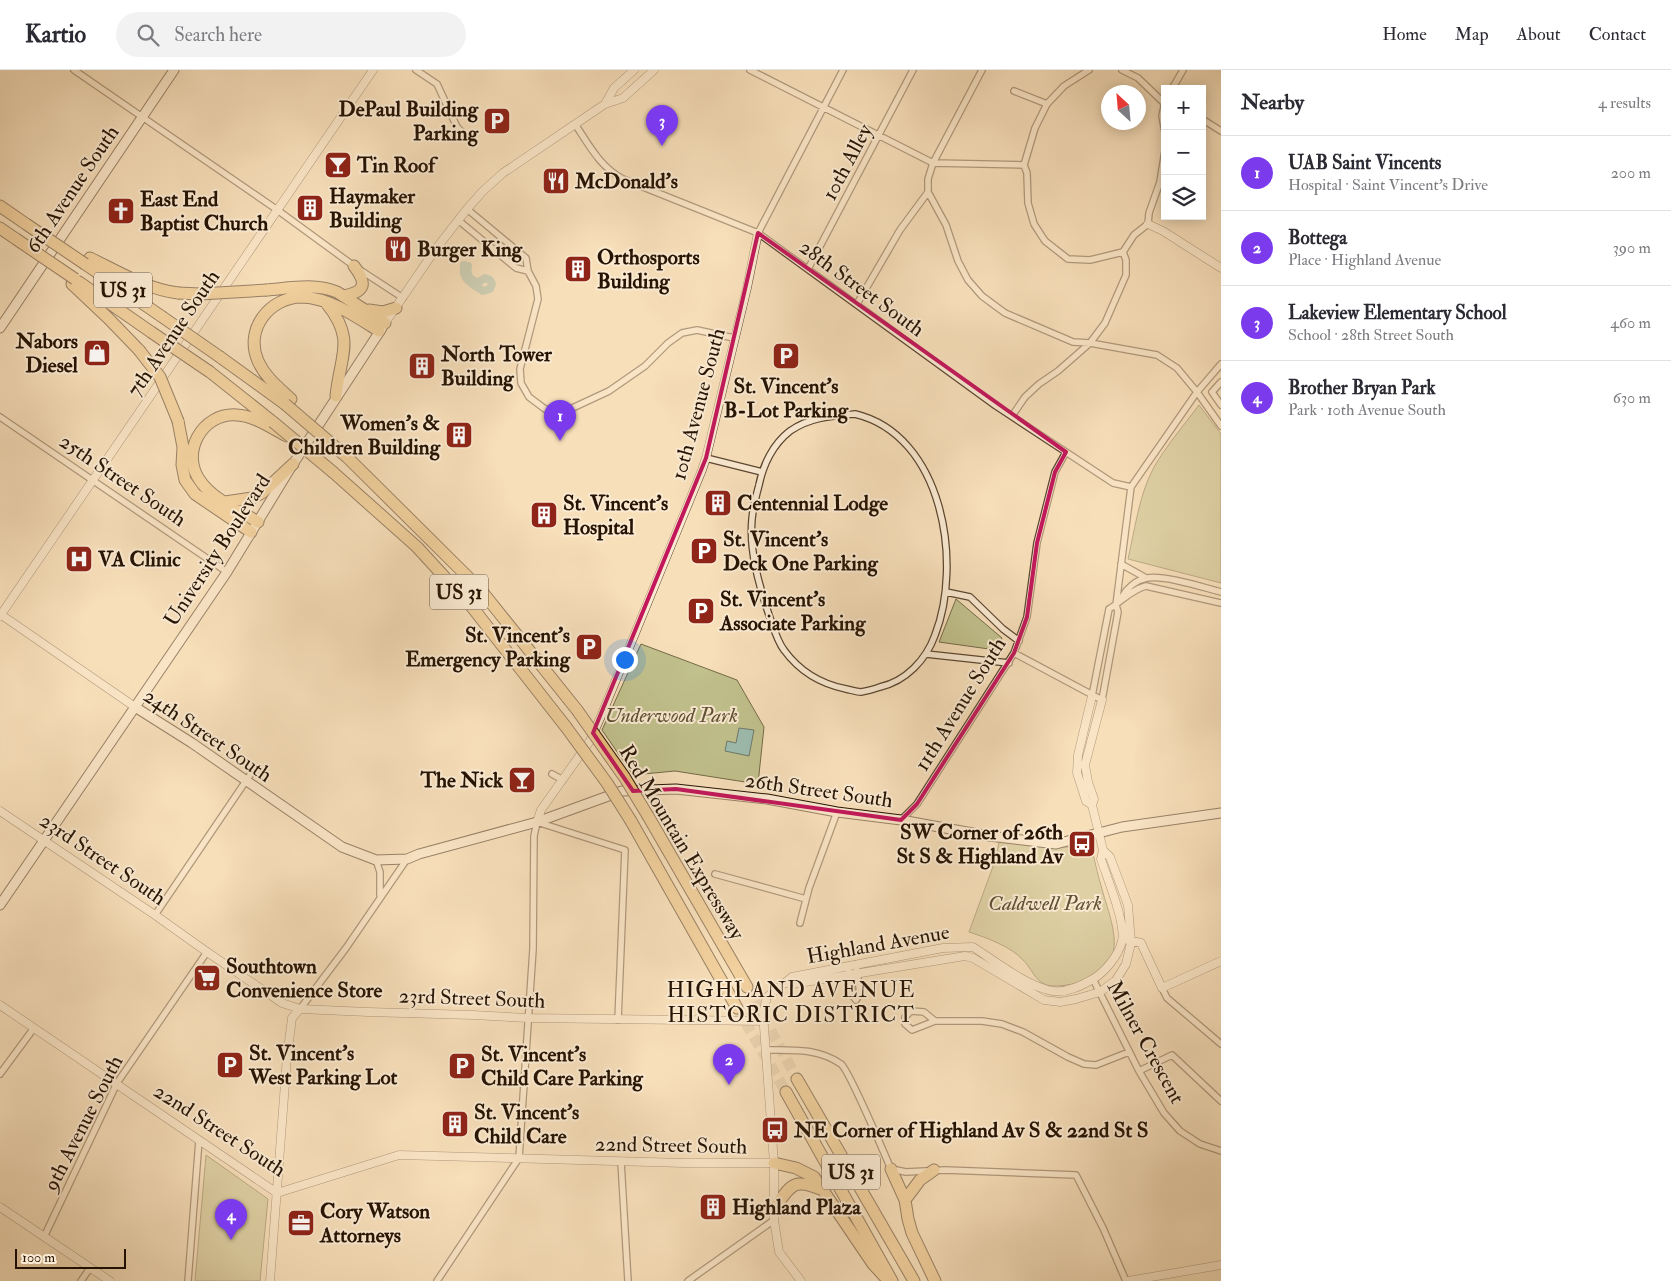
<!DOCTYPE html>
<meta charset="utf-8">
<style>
:root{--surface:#fff;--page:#f2f2f3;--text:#2b2b33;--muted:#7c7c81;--line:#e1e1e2;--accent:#7c3aed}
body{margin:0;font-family:"IM FELL Double Pica",serif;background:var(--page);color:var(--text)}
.controls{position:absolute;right:15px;top:15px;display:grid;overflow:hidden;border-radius:0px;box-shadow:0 2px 12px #0003}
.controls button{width:45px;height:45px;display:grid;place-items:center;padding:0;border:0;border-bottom:1px solid var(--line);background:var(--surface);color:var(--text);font:25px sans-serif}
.compass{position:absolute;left:1101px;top:15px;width:45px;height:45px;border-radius:50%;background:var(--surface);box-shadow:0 2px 12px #0003;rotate:334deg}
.scale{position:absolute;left:15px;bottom:12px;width:111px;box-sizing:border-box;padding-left:5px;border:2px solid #271303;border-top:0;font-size:14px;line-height:18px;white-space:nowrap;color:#271303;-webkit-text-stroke:4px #faead2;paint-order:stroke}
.you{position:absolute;left:624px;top:589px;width:18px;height:18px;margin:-12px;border:4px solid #fff;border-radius:50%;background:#1a73e8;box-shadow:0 0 0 8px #1a73e833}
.badge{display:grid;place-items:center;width:32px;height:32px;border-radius:50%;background:var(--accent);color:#fff;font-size:16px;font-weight:700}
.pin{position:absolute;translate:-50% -41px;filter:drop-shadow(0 1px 2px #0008)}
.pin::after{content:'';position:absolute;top:26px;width:18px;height:15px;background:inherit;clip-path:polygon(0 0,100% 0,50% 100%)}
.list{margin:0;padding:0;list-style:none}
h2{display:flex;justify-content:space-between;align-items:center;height:65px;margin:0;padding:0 20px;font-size:21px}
h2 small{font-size:16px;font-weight:400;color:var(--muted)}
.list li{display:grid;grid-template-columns:32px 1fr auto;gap:15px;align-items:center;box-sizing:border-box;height:75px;padding:0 20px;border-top:1px solid var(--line)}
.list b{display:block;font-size:19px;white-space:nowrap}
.list p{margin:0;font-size:16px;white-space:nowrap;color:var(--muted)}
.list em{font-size:16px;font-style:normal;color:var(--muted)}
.icon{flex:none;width:28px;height:28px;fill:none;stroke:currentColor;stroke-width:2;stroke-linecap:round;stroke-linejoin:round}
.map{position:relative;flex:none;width:1221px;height:1211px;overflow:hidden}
header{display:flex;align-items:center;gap:30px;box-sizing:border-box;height:70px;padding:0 25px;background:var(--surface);border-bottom:1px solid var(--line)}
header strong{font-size:24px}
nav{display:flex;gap:28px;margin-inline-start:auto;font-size:18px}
.search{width:350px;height:45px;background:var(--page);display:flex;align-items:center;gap:12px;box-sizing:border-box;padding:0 18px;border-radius:28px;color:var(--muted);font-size:19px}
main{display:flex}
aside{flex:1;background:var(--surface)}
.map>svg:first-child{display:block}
</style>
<header>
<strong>Kartio</strong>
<div class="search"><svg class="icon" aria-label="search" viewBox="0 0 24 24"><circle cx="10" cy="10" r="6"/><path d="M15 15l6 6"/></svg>Search here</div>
<nav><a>Home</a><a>Map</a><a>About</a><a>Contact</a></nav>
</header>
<main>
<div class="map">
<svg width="1221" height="1211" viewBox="0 0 1221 1211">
<rect width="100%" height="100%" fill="#f7dfba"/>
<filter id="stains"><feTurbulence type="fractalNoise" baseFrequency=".004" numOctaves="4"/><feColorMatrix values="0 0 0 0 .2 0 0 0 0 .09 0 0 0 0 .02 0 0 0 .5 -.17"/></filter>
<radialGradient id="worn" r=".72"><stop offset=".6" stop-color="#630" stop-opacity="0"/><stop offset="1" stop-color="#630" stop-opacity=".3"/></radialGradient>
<!-- green -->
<path fill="#c1c18d" stroke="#746a48" d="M1199,335L1221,364V513L1128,489C1135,459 1139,425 1154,397C1167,375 1184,355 1199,335Z
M956,529L1002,568L996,580L939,572Z
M641,574L737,610L764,657L758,714L675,701L633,705L602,660Z
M999,772L1092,779C1095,792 1098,806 1102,819C1107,839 1123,875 1108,893C1103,899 1093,904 1087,909C1079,914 1055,918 1046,915C1034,910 1031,897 1023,890C1010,876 987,868 969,862L995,791Z
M206,1085L268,1129L260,1211H195Z"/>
<!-- water -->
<path fill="#9dbdb0" stroke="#6e796b" d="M739,658L754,660L749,686L725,681L727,671L736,673Z"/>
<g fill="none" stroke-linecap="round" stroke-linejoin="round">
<!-- canal -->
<path stroke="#9dbdb0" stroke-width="8" d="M464,195C461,211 474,214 483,221L490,219L492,214L490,210L485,208L479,212C470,211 466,205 468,196H465"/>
<!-- motorway-tunnel -->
<path stroke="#d8c09f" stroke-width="11" stroke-dasharray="11 5.5" stroke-linecap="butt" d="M747,917L797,1009
M737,938L786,1022"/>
<!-- minor casing -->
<g stroke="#5b4631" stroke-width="8">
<path id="minor" d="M74,0L276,139L354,196L403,228
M416,0L437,14L457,57L463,63
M750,0L933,93L1024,95
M982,0L933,93L928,109V122L946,155L958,191L968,210L982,226L1005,243L1073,272L1090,273L1157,285L1177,298L1197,322L1221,356
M1089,0L1064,16L1047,34L1035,58L1024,95L1027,103L1028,133L1034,154L1045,171L1068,189L1090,190L1123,182
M1122,0L1138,8L1164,33
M1172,19L1183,0
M1014,21L1047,34
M1165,32L1162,46L1165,62
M1202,49L1221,61
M575,54C589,75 600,97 623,109L758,163L996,336L1113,413L1131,417
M467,139L526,188L528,201L536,216L538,229L520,299L521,313L529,327L545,339L566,341L609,321L645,296L668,273L682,263L697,260L734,268
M458,150L516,198L528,201
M758,163L843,0
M1123,182L1134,165L1148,154L1149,143L1160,112L1165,81
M808,199L913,0
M857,234L900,160L928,122
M1212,322L1221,335
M1212,322L1221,312
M855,344C943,365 963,493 935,565C926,590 906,611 880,617C874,619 867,621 861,622C857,622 851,620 846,619C821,614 800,602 784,580C777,571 773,556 769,545C759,515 749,481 752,449C753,438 756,426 759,415C763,395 773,374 790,361C810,347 832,346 855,344Z
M1012,346L1025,327L1039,314L1058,301L1090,273L1105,253L1126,205V190L1123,182
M0,347L227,502
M706,388L762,402
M1121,494L1146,508
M946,522L970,527L1003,559L1019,571
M1122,527C1127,518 1136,510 1147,508C1165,505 1202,517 1221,522
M1014,583L1102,630L1118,542L1116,535L1131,417L1197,322L1221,294
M926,584L1009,593
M1092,626L1109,539C1122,531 1131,520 1146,516L1221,533
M552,704L563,710
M901,750L917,734L1014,583L1027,547L1037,473L1055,402L1066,382
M376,790L380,802V825
M715,804L806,829
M155,845L252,702
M800,853L809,818L837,742
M848,896L852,925L856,930L860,924L856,894
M1093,909L1139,1001L1164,1043L1180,1061L1200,1074L1221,1081
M1162,918L1167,928L1221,974
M300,939L346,878L407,789
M935,951L912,960L905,954V947L911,941L924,942L935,951H982L1002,954L1023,962L1068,987L1084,994L1096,995L1129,982
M766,980C792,980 818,978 841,994C849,1000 884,1083 891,1099L906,1102L945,1100L1076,1105L1103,1158L1126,1211
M1139,1001L1172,985L1221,1031
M0,1004L34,958
M621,1092L628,1211
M44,1167L117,1013L207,882
M81,1211L90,1198
M188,1211L199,1070
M437,1211L519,1088L533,879L534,766L537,752L625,780L618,950
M688,1211L774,1150"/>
</g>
<!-- tertiary casing -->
<g stroke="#5b4631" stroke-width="9">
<path id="tertiary" d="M605,34L614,18L634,0
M1148,154L1163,161L1221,198
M385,253L435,180L467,139L483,121L503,103L605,34L623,28L654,0
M0,544L135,637
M0,546L373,0
M1092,735L1086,731L1077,703L1078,685L1092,626
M0,741L155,845L207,882L282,933L300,939L368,942L473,945L528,948L764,951
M537,752L541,740L590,671L602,644L702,400L706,388L747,218L758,163
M1128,870L1141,873L1162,918L1221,891
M784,913L793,914L965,886L973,888L1044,930L1060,932L1076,929L1100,922L1116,910L1126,894L1131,873L1128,835L1110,787L1103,780
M0,935L277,1123L399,1085L684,1093H774
M0,1137L110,1211
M270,1211L287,987L292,948L300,939
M801,1211L779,1182L774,1150V1093L763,943L767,927L792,907L943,878L973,877C995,891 1028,917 1053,921C1067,923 1081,916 1093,909C1105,902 1119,885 1122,871C1126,853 1107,808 1101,789L1103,780L1092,735L1094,729L1088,712L1085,695L1102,630
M1128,1211L1221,1195"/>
</g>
<!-- secondary casing -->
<g stroke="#271303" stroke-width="11">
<path id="secondary" d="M0,258L174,0
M135,637L192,673L342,777L376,790L407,789L419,784L537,752L622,721L676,719L767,729L837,742L901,750L989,766L1056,774L1122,757L1221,743
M0,835L227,502L293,394L382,258"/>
</g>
<!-- motorway casing -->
<g stroke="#271303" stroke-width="13">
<path id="motorway" d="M0,136L26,154
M0,158L16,169
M90,188C119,202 146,219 178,223
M85,194L161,246
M79,212L151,262
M72,214L108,248L139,280
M267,220C291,218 314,213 337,222L385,253
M343,226C366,222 367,213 354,196
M327,234C356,270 340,285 336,326
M369,240L383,242L396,238
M220,287L285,334
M210,302L273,352
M291,329C278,317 265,307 258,291C244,259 270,227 302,227C330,228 357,247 379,261
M178,351L183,377L182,395L185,410L195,424L251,462
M347,387L480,519L577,640
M334,403L417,477L472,537L566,657
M225,432L252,428L262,423L293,394
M258,452C239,440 214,430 201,412C179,384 202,342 237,345C255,346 271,358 287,366
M648,746L747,917
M631,751L737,938
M797,1009L914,1211
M786,1022L892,1211
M774,1093L796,1098L814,1107L873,1194L884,1206
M891,1099L905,1130L908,1149L912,1163L935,1211
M905,1130L920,1110L934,1100
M774,1139C791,1115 793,1107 823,1120"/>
</g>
<!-- minor -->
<use href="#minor" stroke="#faead2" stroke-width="5.5"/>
<!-- tertiary -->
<use href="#tertiary" stroke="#faead2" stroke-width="8"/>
<!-- secondary -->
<use href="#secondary" stroke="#faead2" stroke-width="9"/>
<!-- motorway -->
<use href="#motorway" stroke="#ecc07d" stroke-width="11"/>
<!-- motorway-bridge casing -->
<g stroke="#271303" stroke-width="13" stroke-linecap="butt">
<path id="motorway-bridge" d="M26,154L85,194
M16,169L75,209
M178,223L200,224L267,220
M161,246L220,287
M151,262L210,302
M139,280L160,307L178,351
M285,334L347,387
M273,352L334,403
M577,640L625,708L648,746
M566,657L607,713L631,751"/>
</g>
<!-- motorway-bridge -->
<use href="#motorway-bridge" stroke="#ecc07d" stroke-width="11"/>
</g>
<!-- marked area -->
<path d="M0 0H1221V1211H0ZM758,163L1066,382L1055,402L1037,473L1027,547L1014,583L917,734L901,750L676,719L633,721L593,663L706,388Z" fill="#f7dfba" fill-opacity=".55" fill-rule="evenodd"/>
<path fill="none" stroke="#c2185b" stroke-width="4" stroke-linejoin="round" d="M758,163L1066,382L1055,402L1037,473L1027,547L1014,583L917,734L901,750L676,719L633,721L593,663L706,388Z"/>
<!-- icons -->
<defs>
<g id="parking-square" transform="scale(1.4375)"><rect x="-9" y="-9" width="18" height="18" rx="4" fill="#8f2418" stroke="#faead2"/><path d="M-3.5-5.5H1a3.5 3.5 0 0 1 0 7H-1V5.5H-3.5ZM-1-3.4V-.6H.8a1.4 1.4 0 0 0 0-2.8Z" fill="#fff"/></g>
<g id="bar-square" transform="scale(1.4375)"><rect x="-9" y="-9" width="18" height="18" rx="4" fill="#8f2418" stroke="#faead2"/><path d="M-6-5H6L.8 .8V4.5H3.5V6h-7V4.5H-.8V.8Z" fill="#fff"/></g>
<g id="restaurant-square" transform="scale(1.4375)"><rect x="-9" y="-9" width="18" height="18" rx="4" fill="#8f2418" stroke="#faead2"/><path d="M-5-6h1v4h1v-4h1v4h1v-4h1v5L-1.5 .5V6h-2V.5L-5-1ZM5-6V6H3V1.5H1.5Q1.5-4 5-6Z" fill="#fff"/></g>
<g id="building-square" transform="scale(1.4375)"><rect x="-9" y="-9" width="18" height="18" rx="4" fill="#8f2418" stroke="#faead2"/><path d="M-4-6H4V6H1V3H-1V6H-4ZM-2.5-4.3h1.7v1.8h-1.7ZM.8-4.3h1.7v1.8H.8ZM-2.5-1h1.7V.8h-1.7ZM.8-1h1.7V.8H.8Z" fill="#fff"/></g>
<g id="church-square" transform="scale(1.4375)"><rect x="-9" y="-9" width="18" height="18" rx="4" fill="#8f2418" stroke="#faead2"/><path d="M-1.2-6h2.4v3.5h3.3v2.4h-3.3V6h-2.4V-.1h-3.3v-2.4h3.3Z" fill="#fff"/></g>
<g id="shop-square" transform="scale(1.4375)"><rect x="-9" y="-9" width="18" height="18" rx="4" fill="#8f2418" stroke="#faead2"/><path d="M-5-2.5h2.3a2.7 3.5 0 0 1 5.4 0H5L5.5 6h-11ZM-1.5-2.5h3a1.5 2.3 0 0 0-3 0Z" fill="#fff"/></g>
<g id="hospital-square" transform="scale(1.4375)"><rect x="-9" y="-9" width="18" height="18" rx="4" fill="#8f2418" stroke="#faead2"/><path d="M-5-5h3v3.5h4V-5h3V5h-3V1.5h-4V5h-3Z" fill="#fff"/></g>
<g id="bus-square" transform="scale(1.4375)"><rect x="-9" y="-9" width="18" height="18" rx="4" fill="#8f2418" stroke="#faead2"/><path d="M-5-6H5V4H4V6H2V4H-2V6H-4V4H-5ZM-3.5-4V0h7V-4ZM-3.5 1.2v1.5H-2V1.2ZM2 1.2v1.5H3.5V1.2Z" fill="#fff"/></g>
<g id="supermarket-square" transform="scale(1.4375)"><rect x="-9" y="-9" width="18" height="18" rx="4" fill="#8f2418" stroke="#faead2"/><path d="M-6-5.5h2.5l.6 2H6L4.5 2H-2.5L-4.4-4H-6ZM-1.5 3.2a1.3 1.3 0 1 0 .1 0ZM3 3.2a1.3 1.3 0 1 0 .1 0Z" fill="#fff"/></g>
<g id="office-square" transform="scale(1.4375)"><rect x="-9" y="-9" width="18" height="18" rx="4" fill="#8f2418" stroke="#faead2"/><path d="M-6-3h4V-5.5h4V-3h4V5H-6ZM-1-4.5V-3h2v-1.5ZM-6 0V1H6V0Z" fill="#fff"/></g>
</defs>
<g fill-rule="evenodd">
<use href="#parking-square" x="497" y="51"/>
<use href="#bar-square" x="338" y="95"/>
<use href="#restaurant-square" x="556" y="111"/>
<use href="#building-square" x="310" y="138"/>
<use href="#church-square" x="121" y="141"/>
<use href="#restaurant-square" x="398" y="179"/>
<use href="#building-square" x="578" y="199"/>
<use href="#shop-square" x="97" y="283"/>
<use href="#parking-square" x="786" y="286"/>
<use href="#building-square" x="422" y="296"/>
<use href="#building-square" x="459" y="365"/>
<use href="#building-square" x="718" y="433"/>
<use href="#building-square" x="544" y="445"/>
<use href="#parking-square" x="704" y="481"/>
<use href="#hospital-square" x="79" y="489"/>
<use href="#parking-square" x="701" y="541"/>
<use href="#parking-square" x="589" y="577"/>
<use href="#bar-square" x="522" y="710"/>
<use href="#bus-square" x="1082" y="774"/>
<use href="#supermarket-square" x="207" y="908"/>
<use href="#parking-square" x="230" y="995"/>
<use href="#parking-square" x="462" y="996"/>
<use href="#building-square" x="455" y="1054"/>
<use href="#bus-square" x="775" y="1060"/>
<use href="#building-square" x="713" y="1137"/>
<use href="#office-square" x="301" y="1153"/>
</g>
<g text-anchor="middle" stroke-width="4" stroke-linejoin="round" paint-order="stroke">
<!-- shield labels -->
<g fill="#faead2" stroke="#665441" stroke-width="1">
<rect x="94" y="202.5" width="58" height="35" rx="4"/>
<rect x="430" y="504.5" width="58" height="35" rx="4"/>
<rect x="822" y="1084.5" width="58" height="35" rx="4"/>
</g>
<g font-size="20" font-weight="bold" fill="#271303">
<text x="123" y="227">US 31</text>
<text x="459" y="529">US 31</text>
<text x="851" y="1109">US 31</text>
</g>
<!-- poi labels -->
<g font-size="21" font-weight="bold" fill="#271303" stroke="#faead2" text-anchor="start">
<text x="478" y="46" text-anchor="end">DePaul Building<tspan x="478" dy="24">Parking</tspan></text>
<text x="357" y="102">Tin Roof</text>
<text x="575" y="118">McDonald's</text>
<text x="329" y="133">Haymaker<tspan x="329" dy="24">Building</tspan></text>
<text x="140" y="136">East End<tspan x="140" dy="24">Baptist Church</tspan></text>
<text x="417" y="186">Burger King</text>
<text x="597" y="194">Orthosports<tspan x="597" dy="24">Building</tspan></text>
<text x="78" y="278" text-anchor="end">Nabors<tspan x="78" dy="24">Diesel</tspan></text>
<text x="441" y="291">North Tower<tspan x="441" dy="24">Building</tspan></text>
<text x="786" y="323" text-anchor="middle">St. Vincent's<tspan x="786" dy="24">B-Lot Parking</tspan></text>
<text x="440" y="360" text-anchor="end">Women's &amp;<tspan x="440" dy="24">Children Building</tspan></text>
<text x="563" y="440">St. Vincent's<tspan x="563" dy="24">Hospital</tspan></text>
<text x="737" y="440">Centennial Lodge</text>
<text x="723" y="476">St. Vincent's<tspan x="723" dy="24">Deck One Parking</tspan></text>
<text x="98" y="496">VA Clinic</text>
<text x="720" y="536">St. Vincent's<tspan x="720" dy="24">Associate Parking</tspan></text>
<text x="570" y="572" text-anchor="end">St. Vincent's<tspan x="570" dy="24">Emergency Parking</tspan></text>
<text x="503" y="717" text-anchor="end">The Nick</text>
<text x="1063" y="769" text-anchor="end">SW Corner of 26th<tspan x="1063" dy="24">St S &amp; Highland Av</tspan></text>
<text x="226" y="903">Southtown<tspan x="226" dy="24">Convenience Store</tspan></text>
<text x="249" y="990">St. Vincent's<tspan x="249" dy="24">West Parking Lot</tspan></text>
<text x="481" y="991">St. Vincent's<tspan x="481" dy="24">Child Care Parking</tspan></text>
<text x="474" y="1049">St. Vincent's<tspan x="474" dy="24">Child Care</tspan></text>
<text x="794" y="1067">NE Corner of Highland Av S &amp; 22nd St S</text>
<text x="732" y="1144">Highland Plaza</text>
<text x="320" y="1148">Cory Watson<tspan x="320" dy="24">Attorneys</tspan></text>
</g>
<!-- street labels -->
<g font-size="21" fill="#271303" stroke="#faead2">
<text transform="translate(847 92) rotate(-62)" y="7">10th Alley</text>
<text transform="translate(72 119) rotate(-56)" y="7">6th Avenue South</text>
<text transform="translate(862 218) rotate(36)" y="7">28th Street South</text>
<text transform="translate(173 263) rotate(-56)" y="7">7th Avenue South</text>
<text transform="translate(698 334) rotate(-75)" y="7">10th Avenue South</text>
<text transform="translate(123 410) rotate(34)" y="7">25th Street South</text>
<text transform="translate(217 480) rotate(-57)" y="7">University Boulevard</text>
<text transform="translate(960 634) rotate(-58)" y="7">11th Avenue South</text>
<text transform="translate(208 665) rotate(34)" y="7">24th Street South</text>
<text transform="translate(819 720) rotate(8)" y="7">26th Street South</text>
<text transform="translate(682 772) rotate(59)" y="7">Red Mountain Expressway</text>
<text transform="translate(103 789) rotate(34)" y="7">23rd Street South</text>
<text transform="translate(878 874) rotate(-10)" y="7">Highland Avenue</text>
<text transform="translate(472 928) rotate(2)" y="7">23rd Street South</text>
<text transform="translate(1146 972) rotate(61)" y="7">Milner Crescent</text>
<text transform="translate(83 1053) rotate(-63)" y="7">9th Avenue South</text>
<text transform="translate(220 1060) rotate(33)" y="7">22nd Street South</text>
<text transform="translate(671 1075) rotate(1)" y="7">22nd Street South</text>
</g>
<!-- park labels -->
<g font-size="21" font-style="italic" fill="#5d5033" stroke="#faead2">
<text x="671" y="652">Underwood Park</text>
<text x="1045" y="840">Caldwell Park</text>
</g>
<!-- neighbourhood labels -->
<g font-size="22" letter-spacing="1" fill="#271303" stroke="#faead2">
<text x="791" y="927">HIGHLAND AVENUE<tspan x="791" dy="25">HISTORIC DISTRICT</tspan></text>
</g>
</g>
<rect width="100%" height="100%" filter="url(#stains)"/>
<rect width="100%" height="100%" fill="url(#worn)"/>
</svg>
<div class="controls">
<button>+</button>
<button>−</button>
<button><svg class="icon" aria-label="layers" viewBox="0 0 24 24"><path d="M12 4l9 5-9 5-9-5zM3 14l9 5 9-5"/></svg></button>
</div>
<svg class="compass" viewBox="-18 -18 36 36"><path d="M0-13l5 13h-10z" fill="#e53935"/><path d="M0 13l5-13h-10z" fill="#7c7c81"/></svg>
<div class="scale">100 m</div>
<div class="you"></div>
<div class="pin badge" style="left:560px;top:371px">1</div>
<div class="pin badge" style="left:729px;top:1015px">2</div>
<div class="pin badge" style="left:662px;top:76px">3</div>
<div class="pin badge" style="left:231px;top:1170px">4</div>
</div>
<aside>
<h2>Nearby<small>4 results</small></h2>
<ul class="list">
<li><span class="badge">1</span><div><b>UAB Saint Vincents</b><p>Hospital · Saint Vincent's Drive</p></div><em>200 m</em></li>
<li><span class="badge">2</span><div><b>Bottega</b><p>Place · Highland Avenue</p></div><em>390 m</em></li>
<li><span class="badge">3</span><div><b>Lakeview Elementary School</b><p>School · 28th Street South</p></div><em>460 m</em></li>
<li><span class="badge">4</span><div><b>Brother Bryan Park</b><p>Park · 10th Avenue South</p></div><em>630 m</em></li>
</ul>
</aside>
</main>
